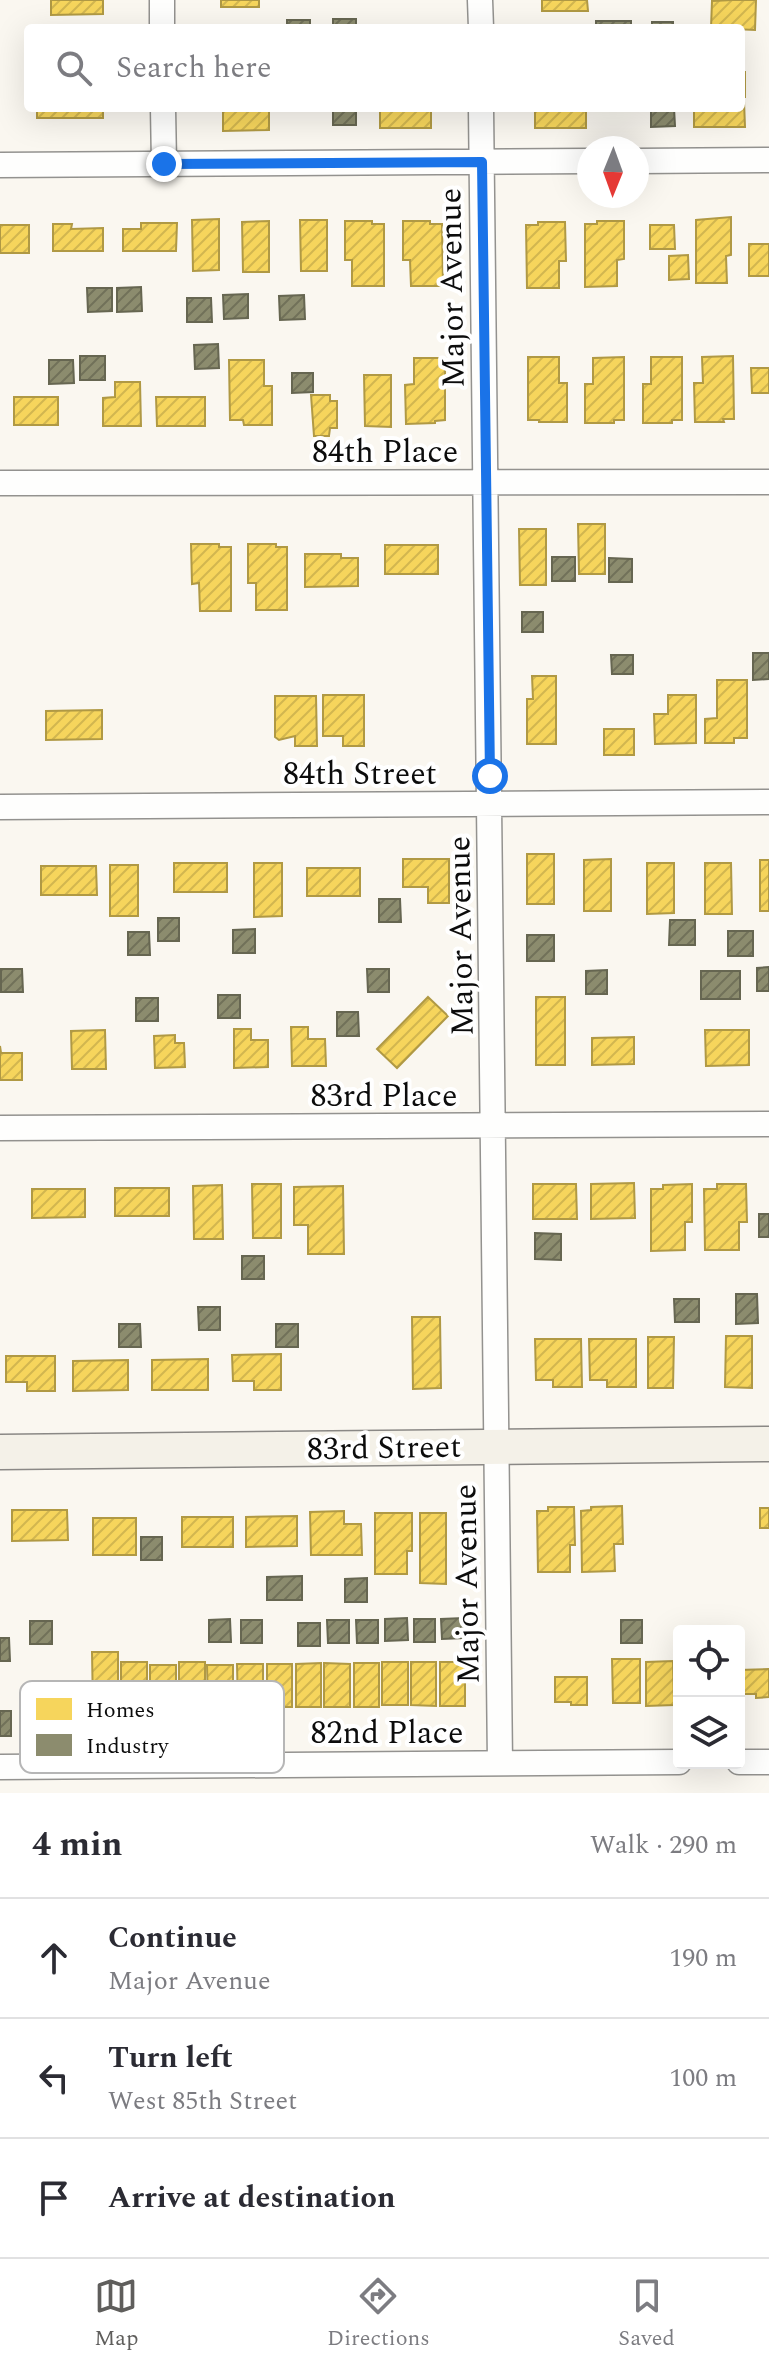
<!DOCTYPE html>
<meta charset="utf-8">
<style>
:root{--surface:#fff;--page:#f7f7f7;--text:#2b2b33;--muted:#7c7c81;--line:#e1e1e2;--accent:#5f5e5c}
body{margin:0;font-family:Spectral,serif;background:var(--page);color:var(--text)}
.controls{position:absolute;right:24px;bottom:24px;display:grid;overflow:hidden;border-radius:8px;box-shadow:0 8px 32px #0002}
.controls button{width:72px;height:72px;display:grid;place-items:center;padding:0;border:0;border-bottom:2px solid var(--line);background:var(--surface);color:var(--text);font:40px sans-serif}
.compass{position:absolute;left:577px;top:136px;width:72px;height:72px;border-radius:50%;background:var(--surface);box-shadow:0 8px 32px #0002;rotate:181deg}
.stop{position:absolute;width:24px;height:24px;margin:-18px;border:6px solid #1a73e8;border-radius:50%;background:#fff}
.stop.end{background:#1a73e8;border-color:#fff;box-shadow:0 2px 8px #0008}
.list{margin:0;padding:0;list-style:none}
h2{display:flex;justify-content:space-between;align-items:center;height:104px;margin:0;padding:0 32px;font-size:34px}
h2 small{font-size:26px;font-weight:400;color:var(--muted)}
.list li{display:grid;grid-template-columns:52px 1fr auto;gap:24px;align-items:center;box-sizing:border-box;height:120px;padding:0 32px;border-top:2px solid var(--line)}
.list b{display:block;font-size:30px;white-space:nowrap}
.list p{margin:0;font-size:26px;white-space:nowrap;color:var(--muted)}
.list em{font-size:26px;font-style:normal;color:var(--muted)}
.icon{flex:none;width:44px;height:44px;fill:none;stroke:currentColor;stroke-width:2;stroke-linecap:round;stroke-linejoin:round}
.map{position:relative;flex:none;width:769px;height:1793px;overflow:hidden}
.search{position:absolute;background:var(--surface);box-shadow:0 8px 32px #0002;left:24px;right:24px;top:24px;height:88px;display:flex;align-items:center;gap:20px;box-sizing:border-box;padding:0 28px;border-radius:8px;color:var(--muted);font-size:30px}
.sheet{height:464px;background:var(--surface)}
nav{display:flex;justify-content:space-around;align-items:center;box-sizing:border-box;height:112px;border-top:2px solid var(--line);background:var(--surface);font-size:22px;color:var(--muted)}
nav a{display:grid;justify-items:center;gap:4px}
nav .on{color:var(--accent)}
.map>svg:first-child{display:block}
</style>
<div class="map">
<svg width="769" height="1793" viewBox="0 0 769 1793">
<defs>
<pattern id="homes-hatch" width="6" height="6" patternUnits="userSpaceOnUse" patternTransform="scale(2)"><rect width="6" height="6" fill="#f6d55c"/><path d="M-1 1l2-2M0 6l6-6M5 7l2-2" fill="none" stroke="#d2b64f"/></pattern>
<pattern id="industry-hatch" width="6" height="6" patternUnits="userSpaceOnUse" patternTransform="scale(2)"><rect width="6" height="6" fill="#8c8c6e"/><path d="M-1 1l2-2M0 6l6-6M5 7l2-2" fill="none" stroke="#717159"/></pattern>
</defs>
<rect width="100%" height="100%" fill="#faf7f0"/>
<!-- homes -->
<path fill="url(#homes-hatch)" stroke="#b09944" stroke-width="2" d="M51,0H103V14L51,15Z
M221,0H259V7H221Z
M542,0H587L588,11H542Z
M733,0H756L755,30L711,28L712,1Z
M741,43H744V68H741Z
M741,72H745V97H741Z
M741,101H744L745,127H694V108H741Z
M37,108H103V118H37Z
M223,108H269V130L223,131Z
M380,108H431V128H380Z
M535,108H586V128H535Z
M731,217V255L726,256L727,283H696V220Z
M219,219V270L193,271L192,220Z
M300,220H327V271H301Z
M269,221V272H243L242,222Z
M345,221H372V224H384V286H352V260H345Z
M403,221H430V224H442L443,286H411L410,260H403Z
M597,221H624V259L617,260V286L585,287V224H597Z
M538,222H565L566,261H559V288H527L526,225H538Z
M141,223H177L176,251H123V229H141Z
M53,224H72L71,229L103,228V251H53Z
M0,225H29V253H0Z
M650,225H674L675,249H650Z
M749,244H769V276H749Z
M688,255L689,279L669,280V256Z
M733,356L734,419H723L724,422H695L694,383H703L702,357Z
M528,357H559V383H567V422H539V420H528Z
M624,357V420H614V423H585V384H593V358Z
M651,357H682V420H672V423H643V384H651Z
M414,358H445V420L435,421V423L406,424L405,385L414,384Z
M229,360H264V386H272V425H244L243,420H230Z
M751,368H769V393H752Z
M364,375H391V427L365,426Z
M115,382H140L141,426H103V398L115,397Z
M311,395H330V401H337V428H330L329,436H314Z
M14,397H58V425H14Z
M156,397H205V426H157Z
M578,524H605V574H579Z
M519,529H546V585H520Z
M191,544H219V547H231V611H200L199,583L192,584Z
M248,544H276V547H287V610H256V583H248Z
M385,545H438V574H385Z
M305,554H341V558H358V586L305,587Z
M532,676H556V744H527V699H533Z
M717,680H747V738H734V743H705V719L717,718Z
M323,695H364V746H343V736H323Z
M668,695H696V743L655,744L654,714H668Z
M275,696H316L317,746H295V736L279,740L275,737Z
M102,710V739L46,740V711Z
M604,729H634V755H604Z
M527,854H554V904H527Z
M403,859H449V903H428V887H403Z
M611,859V911H584V860Z
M760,860H769V911H760Z
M174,863H227V892H174Z
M254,863H282V916L254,917Z
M647,863H674V913L647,914Z
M705,863H731L732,914H705Z
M110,865H138V916H110Z
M41,866H96L97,895H41Z
M307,868H360V896H307Z
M428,997L448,1016L397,1068L377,1049Z
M536,997H565V1065H536Z
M291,1027H308V1039H325L326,1066H292Z
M234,1029H251V1040H268V1067L234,1068Z
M105,1030L106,1069H72L71,1031Z
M705,1030H749V1065L706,1066Z
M175,1035V1043H184L185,1067L155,1068L154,1036Z
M634,1037V1064L592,1065V1038Z
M0,1046L1,1053H22V1080H0Z
M634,1183L635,1218L591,1219V1184Z
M252,1184H281V1238H253Z
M533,1184H576L577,1219H533Z
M692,1184V1222H685V1250L651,1251V1189H663V1185Z
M717,1184H746L747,1222H739V1250H705L704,1189H717Z
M222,1185L223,1239H194L193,1186Z
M343,1186L344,1254H308V1225H294V1187Z
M115,1188H169V1216H115Z
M32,1189H85V1217L32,1218Z
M412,1317H440L441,1388L413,1389Z
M726,1336H752V1388L725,1387Z
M648,1337H674L673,1388H648Z
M535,1339H581L582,1387H553V1380H536Z
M589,1339H636V1387H607V1380H590Z
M281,1354V1390H254V1381H233L232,1355Z
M6,1356H55V1391H27V1382H6Z
M208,1359V1390H152V1360Z
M128,1360V1390L73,1391V1361Z
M622,1506L623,1544H614L615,1571L582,1572L581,1511L591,1510V1507Z
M548,1507H574L575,1545H570V1572H538L537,1511H548Z
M760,1508H769V1528H760Z
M12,1510H67L68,1540L12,1541Z
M344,1511V1524H361L362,1555H311L310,1512Z
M375,1513H412V1551H407V1574H375Z
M420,1513H446V1584L420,1583Z
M297,1516V1546L246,1547V1517Z
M182,1517H233V1547H182Z
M93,1518H136V1555H93Z
M92,1652H118V1708H93Z
M612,1659H640V1703H613Z
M673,1661L674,1705L646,1706V1662Z
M121,1662H147V1708H121Z
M179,1662H205V1705H179Z
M382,1662H408V1705H382Z
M411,1662H436V1706L411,1705Z
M440,1662H465V1706H440Z
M321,1663V1707H296V1664Z
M324,1663L350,1664V1707H324Z
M354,1663H379V1707H354Z
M237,1664H263V1708H238Z
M267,1664H292V1707H267Z
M150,1665H176V1708L150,1709Z
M207,1665H233V1708H208Z
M769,1669V1697L756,1698V1694H739V1670Z
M555,1677H587V1705H571V1702H555Z"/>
<!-- industry -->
<path fill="url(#industry-hatch)" stroke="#666651" stroke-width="2" d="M333,19H356V28H333Z
M287,20H310V28H287Z
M596,21H631V28H596Z
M652,22H673V28H652Z
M333,108H356V125H333Z
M651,108H674L675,126L651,127Z
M141,287L142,311L117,312V288Z
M87,288H112V311L88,312Z
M248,294V318L224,319L223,295Z
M304,295L305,319L280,320L279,296Z
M187,298H211L212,322H187Z
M218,344L219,368L195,369L194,345Z
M80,356H105V380H80Z
M49,360H73L74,383L49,384Z
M292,373H313V392L292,393Z
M552,557H575V581H552Z
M609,558L632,559V582H609Z
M522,612H543V632H522Z
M753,653H769V679L753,680Z
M611,655H633V674H612Z
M379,899H400L401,922H379Z
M158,918H179V941H158Z
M670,920H695V945H669Z
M255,929V953H233V930Z
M728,931H753V956H728Z
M128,932H149L150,955H128Z
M527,935H554V961H527Z
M769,967V991H757V968Z
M1,969H22L23,992H1Z
M367,969H389V992H368Z
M607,970V994H586V971Z
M701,971H740V999H701Z
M218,995H240V1018H218Z
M136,998H158V1021H136Z
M337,1012H358L359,1036H337Z
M759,1214H769V1237H759Z
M535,1233L561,1234V1260L535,1259Z
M242,1256H264V1279H242Z
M736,1294H757L758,1323L736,1324Z
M674,1299H699V1322H675Z
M198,1307H220V1330H199Z
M119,1324H140L141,1347H119Z
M276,1324H298V1347H276Z
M141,1537H162V1560H141Z
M302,1576V1600H267V1577Z
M367,1578V1602H345V1579Z
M407,1618L408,1640L385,1641V1619Z
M464,1618L465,1638L442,1639L441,1619Z
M230,1619L231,1642H209V1620Z
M414,1619H435V1642H414Z
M241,1620H262V1643H241Z
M327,1620H349V1643H328Z
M356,1620H378V1643H357Z
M621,1620H642V1643H621Z
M30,1621H52V1644H30Z
M298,1623H320V1646H298Z
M0,1638H9L10,1661H0Z
M0,1711H11V1736H0Z"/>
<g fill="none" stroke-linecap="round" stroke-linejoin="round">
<!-- street casing -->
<g stroke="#93928f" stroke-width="27">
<path id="street" d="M162,0V28
M480,0L481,28
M163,108L164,164
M481,108L500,1763
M637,161L769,160
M0,165L589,161
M0,483L769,482
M0,807L769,802
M0,1128L769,1124
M739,1762H769
M0,1767L679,1762"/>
</g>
<!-- secondary casing -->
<g stroke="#8a8885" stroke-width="37">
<path id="secondary" d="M0,1452L769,1444"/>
</g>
<!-- street -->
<use href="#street" stroke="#fefefd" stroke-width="24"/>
<!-- secondary -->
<use href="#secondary" stroke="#f4f1e8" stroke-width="34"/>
</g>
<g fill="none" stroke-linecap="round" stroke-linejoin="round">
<!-- route -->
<path stroke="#1a73e8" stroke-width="10" d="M164,164L482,162L490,776"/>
</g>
<g text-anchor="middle" stroke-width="8" stroke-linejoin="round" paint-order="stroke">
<!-- street labels -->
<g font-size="32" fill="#0c0c0c" stroke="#fff">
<text transform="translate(451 288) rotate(-91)" y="11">Major Avenue</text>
<text x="385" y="462">84th Place</text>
<text x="360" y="784">84th Street</text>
<text transform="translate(460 936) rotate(-91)" y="11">Major Avenue</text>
<text x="384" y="1106">83rd Place</text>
<text transform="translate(384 1447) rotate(-1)" y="11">83rd Street</text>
<text transform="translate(466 1584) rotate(-91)" y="11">Major Avenue</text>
<text x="387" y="1743">82nd Place</text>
</g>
</g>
<!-- legend -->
<rect x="20" y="1681" width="264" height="92" rx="12" fill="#fff" stroke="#b6b6b6" stroke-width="2"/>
<rect x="36" y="1698" width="36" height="22" fill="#f6d55c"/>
<rect x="36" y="1734" width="36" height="22" fill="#8c8c6e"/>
<g font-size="22" fill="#0c0c0c">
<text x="86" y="1717">Homes</text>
<text x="86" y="1753">Industry</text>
</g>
</svg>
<div class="controls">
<button><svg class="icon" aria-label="locate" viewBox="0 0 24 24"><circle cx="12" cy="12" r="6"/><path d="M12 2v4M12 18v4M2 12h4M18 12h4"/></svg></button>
<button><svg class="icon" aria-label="layers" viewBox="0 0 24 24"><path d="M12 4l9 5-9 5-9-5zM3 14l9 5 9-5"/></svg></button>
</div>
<svg class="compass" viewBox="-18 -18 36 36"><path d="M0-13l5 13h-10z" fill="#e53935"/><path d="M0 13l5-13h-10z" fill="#7c7c81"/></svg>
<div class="stop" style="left:490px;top:776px"></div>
<div class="stop end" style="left:164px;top:164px"></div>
<div class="search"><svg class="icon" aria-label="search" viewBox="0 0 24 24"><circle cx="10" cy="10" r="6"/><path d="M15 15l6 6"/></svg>Search here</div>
</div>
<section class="sheet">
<h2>4 min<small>Walk · 290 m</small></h2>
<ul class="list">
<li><svg class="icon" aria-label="ahead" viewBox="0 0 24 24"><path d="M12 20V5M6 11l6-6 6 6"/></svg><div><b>Continue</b><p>Major Avenue</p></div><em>190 m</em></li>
<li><svg class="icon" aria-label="left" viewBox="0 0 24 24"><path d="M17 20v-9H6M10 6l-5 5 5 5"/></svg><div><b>Turn left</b><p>West 85th Street</p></div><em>100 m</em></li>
<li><svg class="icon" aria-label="arrive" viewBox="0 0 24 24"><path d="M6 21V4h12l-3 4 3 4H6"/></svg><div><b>Arrive at destination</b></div></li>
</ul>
</section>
<nav>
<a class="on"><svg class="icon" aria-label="map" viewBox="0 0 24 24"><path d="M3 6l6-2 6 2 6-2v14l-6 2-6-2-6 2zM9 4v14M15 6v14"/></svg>Map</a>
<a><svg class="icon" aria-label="directions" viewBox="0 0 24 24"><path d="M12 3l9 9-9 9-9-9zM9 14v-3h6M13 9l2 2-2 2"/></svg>Directions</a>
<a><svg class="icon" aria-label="saved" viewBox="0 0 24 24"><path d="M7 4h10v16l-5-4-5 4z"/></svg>Saved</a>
</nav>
